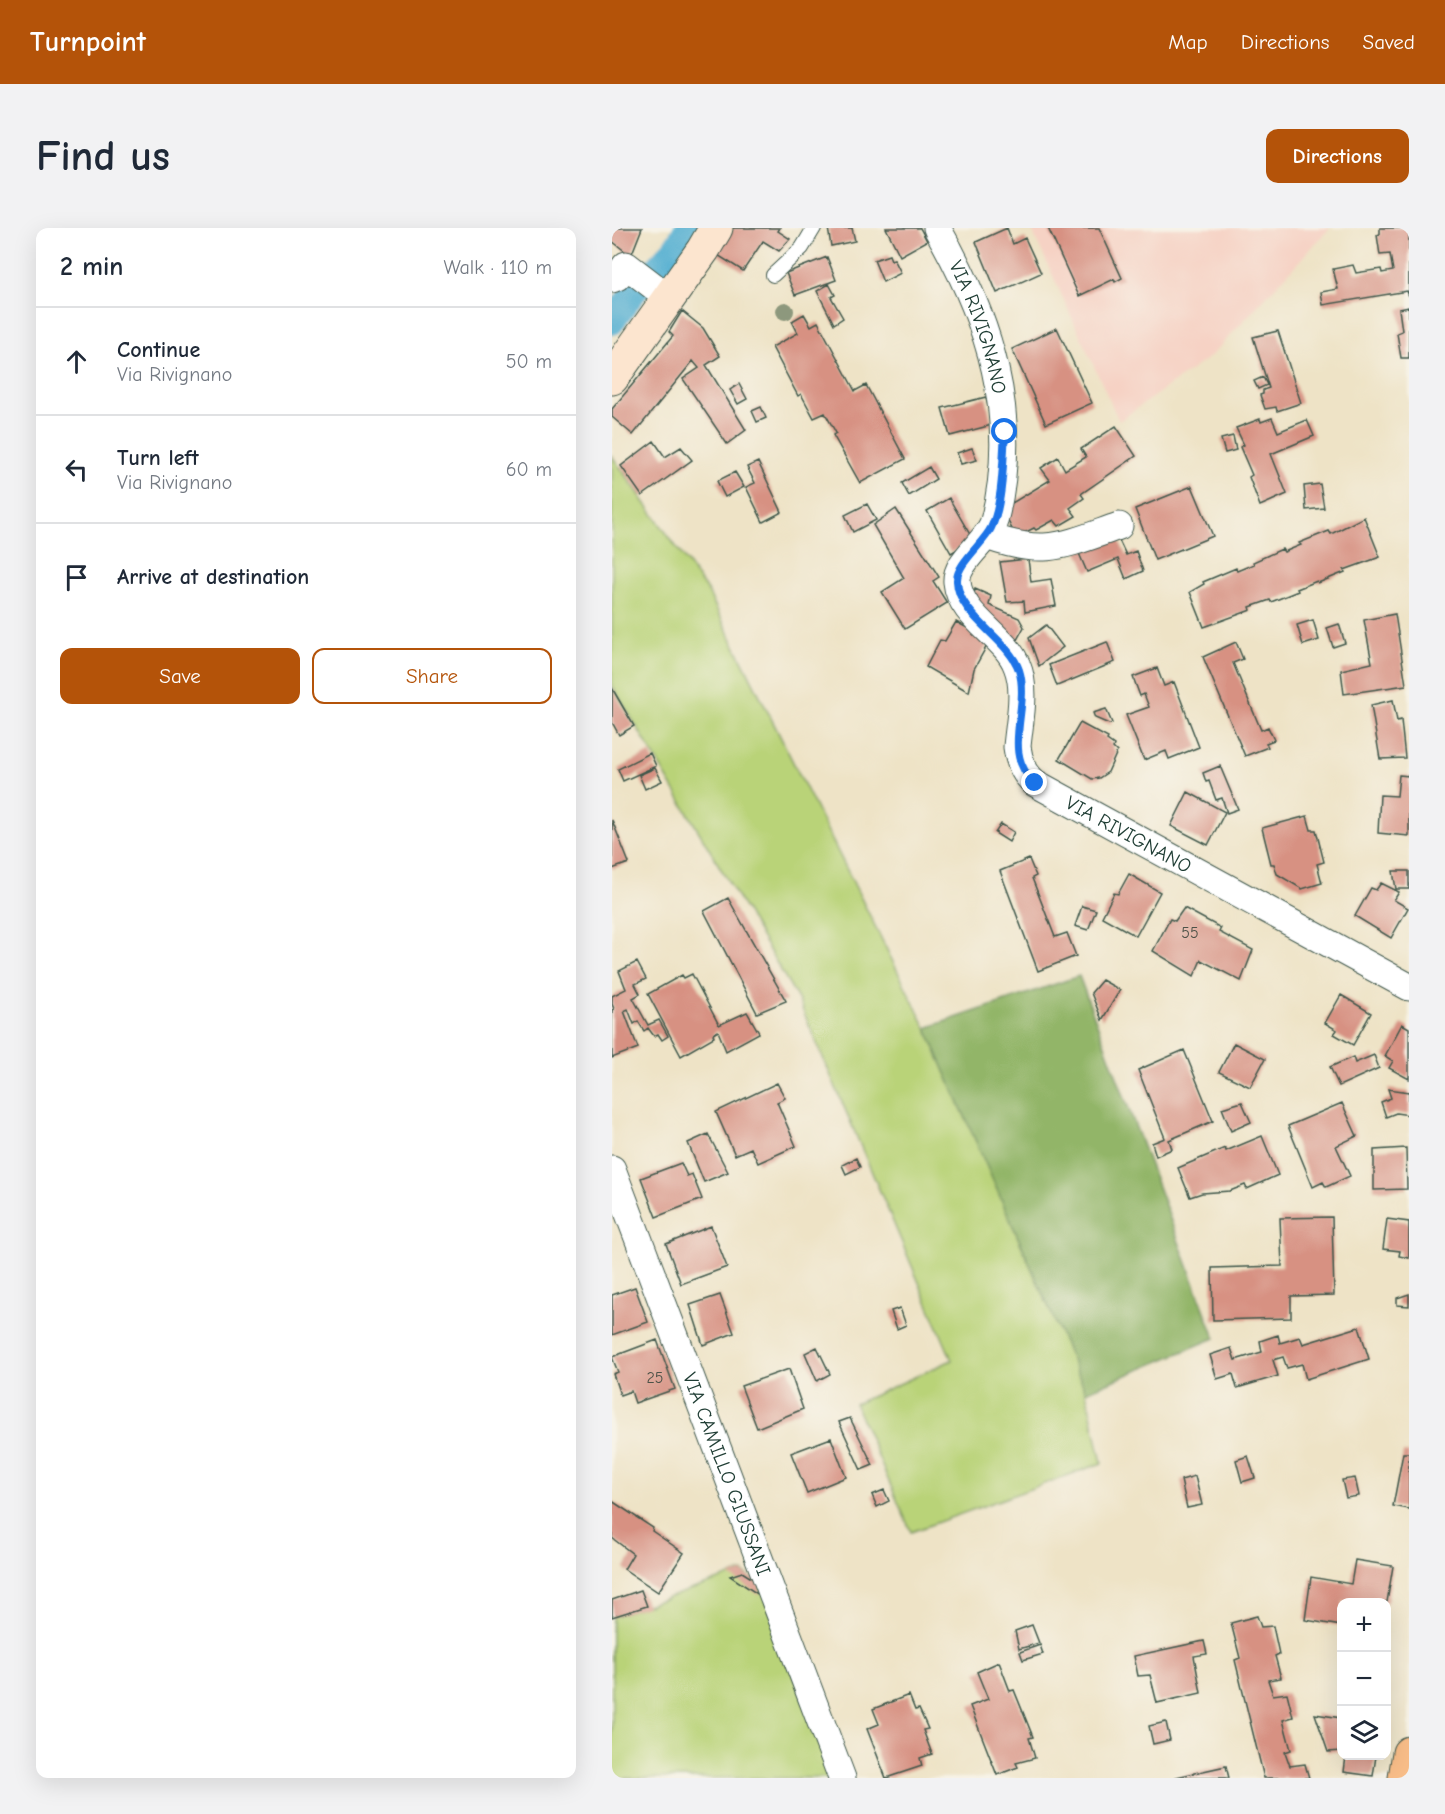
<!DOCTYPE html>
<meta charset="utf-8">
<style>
:root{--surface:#fff;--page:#f2f2f3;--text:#1f2937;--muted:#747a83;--line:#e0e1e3;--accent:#b45309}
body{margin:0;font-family:"Comic Neue",sans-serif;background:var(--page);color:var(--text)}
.controls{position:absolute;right:18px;bottom:18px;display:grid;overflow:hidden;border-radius:12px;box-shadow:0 6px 24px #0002}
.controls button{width:54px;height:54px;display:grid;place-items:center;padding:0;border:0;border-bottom:2px solid var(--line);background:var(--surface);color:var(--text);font:30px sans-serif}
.stop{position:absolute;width:18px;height:18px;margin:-14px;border:4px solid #1a73e8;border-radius:50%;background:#fff}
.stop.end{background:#1a73e8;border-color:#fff;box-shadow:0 2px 6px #0008}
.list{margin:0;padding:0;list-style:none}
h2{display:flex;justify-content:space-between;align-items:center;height:78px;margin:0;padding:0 24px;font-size:26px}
h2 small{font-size:20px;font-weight:400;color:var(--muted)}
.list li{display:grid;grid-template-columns:39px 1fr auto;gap:18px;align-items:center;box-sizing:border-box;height:108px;padding:0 24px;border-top:2px solid var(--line)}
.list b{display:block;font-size:22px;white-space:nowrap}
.list p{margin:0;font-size:20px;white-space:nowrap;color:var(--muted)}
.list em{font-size:20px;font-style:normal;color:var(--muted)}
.actions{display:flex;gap:12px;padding:18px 24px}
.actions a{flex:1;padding:14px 0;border:2px solid var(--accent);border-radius:12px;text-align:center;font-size:21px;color:var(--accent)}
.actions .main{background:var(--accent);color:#fff}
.icon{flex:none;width:33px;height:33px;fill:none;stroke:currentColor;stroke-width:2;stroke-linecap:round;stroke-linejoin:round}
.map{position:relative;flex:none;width:797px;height:1550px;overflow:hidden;border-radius:12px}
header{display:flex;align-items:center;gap:36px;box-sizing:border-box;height:84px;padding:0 30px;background:var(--accent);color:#fff}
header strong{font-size:28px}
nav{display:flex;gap:33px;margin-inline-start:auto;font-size:21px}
.intro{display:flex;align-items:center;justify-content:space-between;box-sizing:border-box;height:144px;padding:0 36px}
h1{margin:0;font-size:42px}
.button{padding:15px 27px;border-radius:12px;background:var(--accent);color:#fff;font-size:21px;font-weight:700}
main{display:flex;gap:36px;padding:0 36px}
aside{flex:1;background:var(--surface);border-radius:12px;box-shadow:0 6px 24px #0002}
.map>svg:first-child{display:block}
</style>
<header>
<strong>Turnpoint</strong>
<nav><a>Map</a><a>Directions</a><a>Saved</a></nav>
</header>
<div class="intro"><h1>Find us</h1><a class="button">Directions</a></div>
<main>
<aside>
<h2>2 min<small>Walk · 110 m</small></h2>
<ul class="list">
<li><svg class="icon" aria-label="ahead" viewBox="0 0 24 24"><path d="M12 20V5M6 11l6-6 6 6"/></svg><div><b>Continue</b><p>Via Rivignano</p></div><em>50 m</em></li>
<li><svg class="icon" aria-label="left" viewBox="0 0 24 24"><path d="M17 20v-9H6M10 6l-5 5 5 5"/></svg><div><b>Turn left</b><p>Via Rivignano</p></div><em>60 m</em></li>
<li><svg class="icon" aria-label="arrive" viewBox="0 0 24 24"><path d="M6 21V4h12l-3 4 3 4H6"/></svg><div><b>Arrive at destination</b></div></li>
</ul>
<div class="actions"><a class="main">Save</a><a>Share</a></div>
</aside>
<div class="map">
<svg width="797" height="1550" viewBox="0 0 797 1550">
<rect width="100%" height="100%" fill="#f7f3e8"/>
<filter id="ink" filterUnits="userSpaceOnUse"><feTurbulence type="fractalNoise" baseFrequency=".0167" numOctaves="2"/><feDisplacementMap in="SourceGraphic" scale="12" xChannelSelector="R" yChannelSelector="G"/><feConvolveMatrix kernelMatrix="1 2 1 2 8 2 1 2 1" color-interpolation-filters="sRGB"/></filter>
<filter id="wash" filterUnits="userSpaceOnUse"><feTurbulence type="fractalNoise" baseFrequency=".008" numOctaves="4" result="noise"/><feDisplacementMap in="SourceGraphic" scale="24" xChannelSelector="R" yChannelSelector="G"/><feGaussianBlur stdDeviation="1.35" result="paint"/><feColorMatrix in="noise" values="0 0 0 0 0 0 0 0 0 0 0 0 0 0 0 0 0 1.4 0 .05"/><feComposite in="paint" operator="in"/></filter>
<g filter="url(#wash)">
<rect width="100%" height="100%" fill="#eee3c6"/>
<!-- built -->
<path fill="#f6d2c4" d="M419,0H718L599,128L507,193Z"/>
<!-- green -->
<path fill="#b9d378" stroke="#6c8856" stroke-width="1.5" d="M0,228L96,364L314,800L474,1164L490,1235L299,1304L243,1176L340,1132L186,771L0,457Z
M130,1344L149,1356L220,1550H0V1389Z"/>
<!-- forest -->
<path fill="#92b568" stroke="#58794e" stroke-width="1.5" d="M467,748L603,1110L474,1164L314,800Z"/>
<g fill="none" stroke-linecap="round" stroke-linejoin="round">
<!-- canal -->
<path stroke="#52afd1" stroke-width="26" d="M0,94L22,64L62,22L76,0"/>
</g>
<g id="blocks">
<!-- building -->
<path fill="#d79182" d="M0,0H30L19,28L0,13Z
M120,0H168L166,3L178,11L167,23L151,13L131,43L104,26Z
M216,0H240L243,13L219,18Z
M274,0H308L315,13L288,28Z
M395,0L401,16L413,10L429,45L385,65L364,14Z
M436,0H487L510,50L503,54L502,51L467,68Z
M768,0H797V68L795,63L711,77L709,64L726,61L721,41L741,37L744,45L769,41L770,45L781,43L778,26L768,27L765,7L768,6Z
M277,27L279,32L282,31L289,45L271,54L262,32Z
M215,29L224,52L183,67L174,45Z
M217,56L223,67L219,69L231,90L222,96L205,63Z
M797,79V130H789L785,105L790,103L787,81Z
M70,83L91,100L108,128L94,137L134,202L115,216L71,151L87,140L81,133L21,207L0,189V181L61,108L57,104Z
M192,86L199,98L206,94L243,163L254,157L293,231L248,255L221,207L224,205L213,185L202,190L189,166L186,168L160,119L186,105L180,93Z
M445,100L480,175L434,196L400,121Z
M666,103L689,175L665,183L664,179L653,181L648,167L651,166V162L657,160L641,109Z
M651,149L655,157L646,161L642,153Z
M127,156L135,171L126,176L118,162Z
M374,169L380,197L338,208L330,180Z
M149,179L154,190L145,194L140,183Z
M660,190L666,204L695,192L702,208L659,226L675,266L648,278L637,249L640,247L628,219L632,217L624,200L648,191L649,194Z
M504,198L524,228L469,266L472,270L458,280L464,288L447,298L442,292L424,302L422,300L404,309L390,281L438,252L429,240L446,229L453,242L474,229L469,221Z
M621,208L624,222L613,225L609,211Z
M42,213L53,229L69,219L80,232L30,268L9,238Z
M360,220L365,232L349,236L345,225Z
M146,234L170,284L151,294L134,259L143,255L135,239Z
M317,239L324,251L297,268L290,255Z
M123,244L132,259L113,269L105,253Z
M708,256L712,280L694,282L692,258Z
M580,258L601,308L543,332L523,281Z
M337,270L361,312L339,325L315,283Z
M255,276L264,292L241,304L233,287Z
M284,281L327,349L321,353L335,375L293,401L270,364L292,350L261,297Z
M752,289L768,329L732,342L733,344L706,355L705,353L685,361L686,363L659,374L658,372L638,379L639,382L592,399L578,364L592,356L591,354L624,340L625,343L642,336L641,334L670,321L672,324L689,317L687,315L717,303L719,306Z
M504,306L514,327L524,323L531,343L514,351L506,331L475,344L466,323Z
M416,331L419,354L439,351L444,378L413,384L412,373L395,374L388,334Z
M363,361L379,368L377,377L407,390L412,399L401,419L362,376L365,369L362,367Z
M783,386L794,457L732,466L729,442L760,435L752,392Z
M701,392L707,412L691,417L685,397Z
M344,394L378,412L362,441L357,464L314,439L328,412L333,413Z
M727,396L733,415L721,419L715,400Z
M434,397L451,419L427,438L417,410Z
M495,414L503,434L445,458L437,437Z
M624,414L631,431L621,435L649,502L656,499L662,512L654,515L656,519L633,528L591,429Z
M545,440L552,458L562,454L587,519L557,531L554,523L532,532L514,487L537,479L532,466L528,468L521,449Z
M0,460L22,498L7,507L0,494Z
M781,472L785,493L789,492L793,530L768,531L759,477Z
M494,481L500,495L497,496L483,490L481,485Z
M468,495L496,510L495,512L502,517L501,520L505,524L496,544L487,550L480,551L447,531Z
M38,525L44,538L11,553L6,541Z
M608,538L626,581L615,585L610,570L604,572L597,553L594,554L591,545Z
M43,540L50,553L33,561L27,547Z
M787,547L797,548V608L766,605L768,567L785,568Z
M576,564L613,584L596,617L559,598Z
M695,588L699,602H704L712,634L705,636L710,655L690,661L665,646L662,636H659L650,600Z
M0,592L17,635L0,641Z
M389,596L402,604L397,614L383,605Z
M417,631L424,648L420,650L443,709L455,705L464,728L426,743L388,643Z
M781,643H797V661H784Z
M517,646L548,664L524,708L490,689L502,665L506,666Z
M769,655L787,664L782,672L796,680L779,710L743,688L759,660L764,662Z
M116,670L174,773L145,785L92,683Z
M470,678L484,682L476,702L463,698Z
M572,680L609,700L607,704L641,722L629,753L589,732L582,748L541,723L558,691L563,693Z
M25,734L34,751L23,756L28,766L21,770L36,797L47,792L56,808L50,812L46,806L42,808L36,800L32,803L26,793L22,796L16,781L12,783L26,820L0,830V782L2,781L0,776V768L14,761L7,743Z
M80,746L107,797L135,784L147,805L114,823L106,803L101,806L102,809L69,828L36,766L70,747L72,750Z
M490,752L508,762L490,792L479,765Z
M729,767L759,785L741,817L722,806L725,802L713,795Z
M790,796L797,800V851L777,840L781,833L773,828Z
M622,815L653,831L638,859L607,844Z
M572,822L601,893L557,912L560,921L544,928L540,915L553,910L526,842Z
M762,827L767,840L727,858L718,839L741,829L743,835Z
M165,855L173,870L165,874L184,918L146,935L139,920L123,927L104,884Z
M776,861L797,864V887L784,885L774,889L769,874L779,870Z
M630,874L639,894L619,903L610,880Z
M730,875L745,908L724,918L738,948L714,959L711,954L701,959L676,898Z
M96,906L116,944L92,954L76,915Z
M650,908L666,947L635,961L633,957L618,963L590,965L578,969L566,940L613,920L614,923Z
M794,920L795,961L762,962V922Z
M244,930L248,939L234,946L230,937Z
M69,935L75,948L80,946L90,971L44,989L29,950Z
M720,989L722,1067L679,1068V1090L601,1092L600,1040L670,1038L668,990Z
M775,991L797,994V1030L787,1028L788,1023L771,1021Z
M99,998L115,1039L69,1056L54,1016Z
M23,1059L36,1094L0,1107V1067Z
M797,1066V1078L785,1077V1070Z
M108,1067L122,1105L91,1117L78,1077Z
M288,1080L294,1097L285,1101L279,1083Z
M747,1099L757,1131L694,1151L690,1136L675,1140L671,1129L661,1132L666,1148L625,1160L621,1146L605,1151L598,1127L619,1120L623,1132L650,1124L648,1113L666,1107L668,1115L688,1109L691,1116Z
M45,1112L63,1161L23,1175L19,1163L8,1167L1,1146L6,1144L0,1129Z
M205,1119L218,1146L205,1153L193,1125Z
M177,1141L191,1181L145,1200L129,1158Z
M238,1190L261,1237L249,1242L227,1194Z
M219,1210L234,1249L195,1265L179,1225Z
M791,1225H797V1281L781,1278Z
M636,1228L643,1250L630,1254L624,1232Z
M583,1248L590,1277L575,1280L569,1252Z
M743,1250L747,1268L734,1270L730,1252Z
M272,1262L277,1273L265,1279L260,1267Z
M0,1273L41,1300L40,1303L72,1325L46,1364L12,1341L21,1326L0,1310Z
M743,1332L781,1338L775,1374H730V1398L693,1392L699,1349L739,1356Z
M130,1344L149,1356L147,1367L118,1348Z
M29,1362L35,1378L0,1389V1372Z
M645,1388L649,1399L661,1398L667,1426L663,1428L669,1450L656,1452L661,1467L675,1465L681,1489L671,1492L679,1522L673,1524L678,1538L693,1536L697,1550H652L623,1432L628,1430L619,1395Z
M420,1397L427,1415L407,1421L403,1403Z
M592,1413L595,1426L582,1428L589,1465L545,1475L538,1447L526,1448L522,1428Z
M428,1417L431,1426L411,1432L408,1424Z
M387,1434L398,1463L402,1462L421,1509L417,1510L423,1530L404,1535L406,1539L385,1547L358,1478L376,1471L365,1444Z
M297,1467L303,1482L307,1481L316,1501L311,1502L320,1526L308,1530L310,1538L274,1550L255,1501L267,1496L261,1481Z
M703,1486L729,1490L730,1523L716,1524Z
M554,1494L558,1512L541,1516L537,1498Z
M734,1528H764L761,1548L732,1544Z
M614,1538L617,1550H564V1549Z"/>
</g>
</g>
<g filter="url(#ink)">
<use href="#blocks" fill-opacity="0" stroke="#3e564a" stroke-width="1.5"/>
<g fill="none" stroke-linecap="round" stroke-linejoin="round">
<!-- lane casing -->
<g stroke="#3e564a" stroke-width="16">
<path id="lane" d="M161,47L190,20L202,0"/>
</g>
<!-- street casing -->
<g stroke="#3e564a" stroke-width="29">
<g id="street">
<path id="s1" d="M325,0C377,91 409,188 382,293C376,314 343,333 345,354C348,389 394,408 405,438C415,462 407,494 405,519C407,534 412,546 423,555L797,759"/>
<path d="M0,51L5,49L14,37L57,70"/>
<path d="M375,308C433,329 452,317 507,298"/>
<path id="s2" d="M0,941L230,1550"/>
</g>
</g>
<!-- secondary casing -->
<g stroke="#3e564a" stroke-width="35">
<path id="secondary" d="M0,150L91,22L104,0"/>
</g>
<!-- primary casing -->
<g stroke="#3e564a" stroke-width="35">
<path id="primary" d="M793,1550L797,1525"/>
</g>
<!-- lane -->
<use href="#lane" stroke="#fff" stroke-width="14"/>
<!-- street -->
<use href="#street" stroke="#fff" stroke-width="27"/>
<!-- secondary -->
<use href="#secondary" stroke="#fce5cf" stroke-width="33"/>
<!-- primary -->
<use href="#primary" stroke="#f8bd88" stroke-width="33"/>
</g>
<!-- trees -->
<circle fill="#8d987d" cx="173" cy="83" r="9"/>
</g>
<g fill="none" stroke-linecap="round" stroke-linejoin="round" filter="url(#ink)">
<!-- route -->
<path stroke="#1a73e8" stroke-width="8" d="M393,204C391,231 391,276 379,300C372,315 344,336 345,353C346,388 397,411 407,442C419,480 388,525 423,555"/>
</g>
<g text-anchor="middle" stroke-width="5" stroke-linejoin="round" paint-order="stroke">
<!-- number labels -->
<g font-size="16" fill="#4d5248">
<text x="578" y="710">55</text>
<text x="43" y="1155">25</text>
</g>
<!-- street labels -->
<g font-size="20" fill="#1f3d34" stroke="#f7f3e8">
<text dy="7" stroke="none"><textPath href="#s1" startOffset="108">VIA RIVIGNANO</textPath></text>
<text dy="7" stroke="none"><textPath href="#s1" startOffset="714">VIA RIVIGNANO</textPath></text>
<text dy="7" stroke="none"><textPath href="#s2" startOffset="326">VIA CAMILLO GIUSSANI</textPath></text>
</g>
</g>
</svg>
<div class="controls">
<button>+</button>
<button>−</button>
<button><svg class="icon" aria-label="layers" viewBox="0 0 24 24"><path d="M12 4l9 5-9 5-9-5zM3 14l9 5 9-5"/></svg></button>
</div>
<div class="stop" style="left:393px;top:204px"></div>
<div class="stop end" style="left:423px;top:555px"></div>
</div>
</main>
